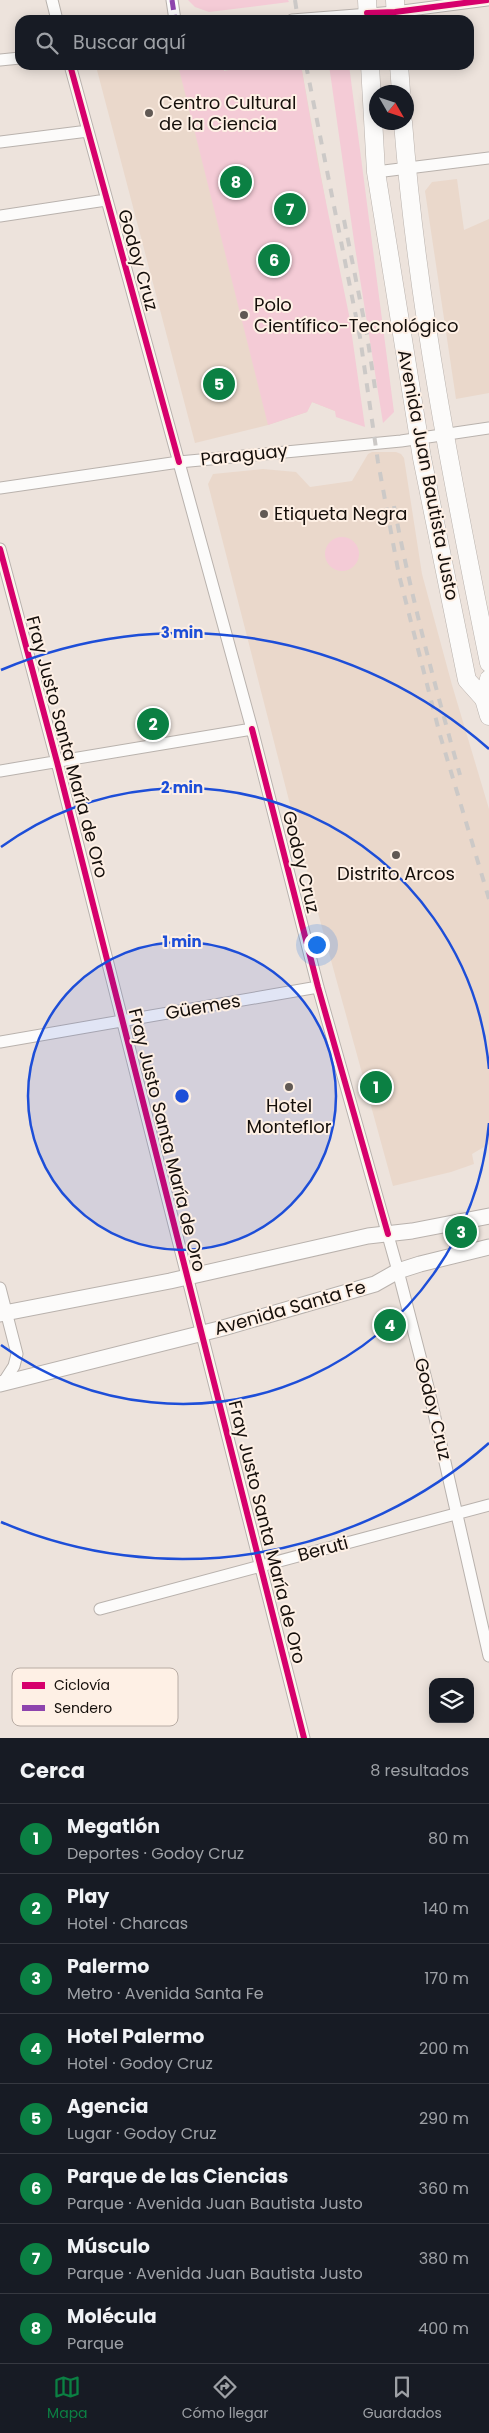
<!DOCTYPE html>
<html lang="es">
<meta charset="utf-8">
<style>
:root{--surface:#171b24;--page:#20242c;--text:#f1f3f6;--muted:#9ea1a6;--line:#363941;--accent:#0b8043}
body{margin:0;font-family:Poppins,sans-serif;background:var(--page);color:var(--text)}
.controls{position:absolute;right:15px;bottom:15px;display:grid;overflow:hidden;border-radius:10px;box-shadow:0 2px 12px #0003}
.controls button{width:45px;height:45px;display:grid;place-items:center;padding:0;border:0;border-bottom:1px solid var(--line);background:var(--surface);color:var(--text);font:25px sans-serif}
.compass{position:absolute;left:369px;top:85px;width:45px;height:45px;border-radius:50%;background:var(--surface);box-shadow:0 2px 12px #0003;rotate:129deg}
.you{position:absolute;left:316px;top:944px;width:18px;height:18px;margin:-12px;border:4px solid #fff;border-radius:50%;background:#1a73e8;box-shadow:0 0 0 8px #1a73e833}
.badge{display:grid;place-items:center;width:32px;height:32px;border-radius:50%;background:var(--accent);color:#fff;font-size:16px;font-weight:700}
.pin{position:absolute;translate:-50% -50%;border:2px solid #fff;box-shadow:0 1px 5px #0006}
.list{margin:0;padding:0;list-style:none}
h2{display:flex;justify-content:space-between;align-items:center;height:65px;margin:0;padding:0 20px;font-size:21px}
h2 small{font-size:16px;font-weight:400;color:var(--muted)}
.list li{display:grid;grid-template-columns:32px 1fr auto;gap:15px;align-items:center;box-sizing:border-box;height:70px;padding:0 20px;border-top:1px solid var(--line)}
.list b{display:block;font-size:19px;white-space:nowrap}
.list p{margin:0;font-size:16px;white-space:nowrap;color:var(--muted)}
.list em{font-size:16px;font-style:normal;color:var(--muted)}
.icon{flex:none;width:28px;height:28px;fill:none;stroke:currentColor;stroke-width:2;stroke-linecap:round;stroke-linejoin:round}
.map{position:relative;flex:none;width:489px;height:1738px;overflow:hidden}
.search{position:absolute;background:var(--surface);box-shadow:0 2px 12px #0003;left:15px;right:15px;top:15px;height:55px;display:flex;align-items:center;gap:12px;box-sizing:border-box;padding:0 18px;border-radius:15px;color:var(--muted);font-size:19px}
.sheet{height:625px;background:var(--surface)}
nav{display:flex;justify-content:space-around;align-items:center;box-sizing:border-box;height:70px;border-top:1px solid var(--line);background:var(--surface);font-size:14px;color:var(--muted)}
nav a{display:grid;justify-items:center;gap:2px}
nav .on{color:var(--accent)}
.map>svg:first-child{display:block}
</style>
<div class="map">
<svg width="489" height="1738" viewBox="0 0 489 1738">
<rect width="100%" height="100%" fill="#ede3dc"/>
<!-- built -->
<path fill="#ead8cb" d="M115,65H210L211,68L222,66L224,71L235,69L237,65H301L326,204L335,411L312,402L307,412L268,425L195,443L97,70Z
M457,179L464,230L489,219V393L456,399L425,191L432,182Z
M372,452H396L401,454L404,458L422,574L452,685L489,809V1144L472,1154L474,1164L451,1172L393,1186L315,902L208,484L213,474L263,469L296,472L310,487L352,481L368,454Z"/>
<!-- green -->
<path fill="#f4cbd6" d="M188,0H288L289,2L209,12L195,7Z
M178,65L222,66L224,71L235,69L237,65H301L318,163L349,315L365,427L336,417L335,411L312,402L307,412L268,425Z
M329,65H349L394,412L383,423L354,241Z
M325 554a17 17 0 1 1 34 0a17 17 0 1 1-34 0Z"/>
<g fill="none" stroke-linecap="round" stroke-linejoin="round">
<!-- street casing -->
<g stroke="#b9b2ad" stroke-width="13">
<path id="street" d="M52,0L57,20
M172,0L175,20
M292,20L395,12L487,0
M0,60L20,58
M70,65L252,729L318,987L398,1271L428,1387L489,1656
M0,142L88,131
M376,172L489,158
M0,216L106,200
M0,488L179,462L401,441L489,428
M0,549L57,762L304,1738
M0,771L252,729
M0,1042L318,987
M0,1288L17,1354L14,1366L3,1383
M100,1609L489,1505"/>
</g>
<!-- secondary casing -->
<g stroke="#b9b2ad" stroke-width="17">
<path id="secondary" d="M0,1314L170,1281L368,1236L412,1231L489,1216
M0,1384L223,1328L375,1284L398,1271L420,1264L489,1247"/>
</g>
<!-- primary casing -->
<g stroke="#b9b2ad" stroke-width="19">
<path id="primary" d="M367,0L368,20
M395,0L396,20
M370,65L376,172L422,458L467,680L484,699L489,716
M399,65L401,92
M403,122C417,305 453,484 489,663
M484,699L489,679"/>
</g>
<!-- street -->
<use href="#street" stroke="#fcfbfa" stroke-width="11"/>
<!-- secondary -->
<use href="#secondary" stroke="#fcfbfa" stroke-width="15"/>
<!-- primary -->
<use href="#primary" stroke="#fcfbfa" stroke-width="18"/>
<!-- rail -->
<path stroke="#ccc9c7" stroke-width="4" stroke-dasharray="9 9" stroke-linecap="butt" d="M295,0L298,20
M306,65L360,337L378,462L399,575L440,735L489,899
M344,220L367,335L375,388
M394,506C411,597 435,686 460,775"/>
<!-- quiet -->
<path stroke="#8e44ad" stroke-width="5" stroke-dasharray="10 5" stroke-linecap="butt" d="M172,0L175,20"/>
<!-- cycleway casing -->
<g stroke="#fef0e5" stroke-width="9">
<path id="cycleway" d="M367,13L395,12L487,0
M70,65L179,462
M0,549L57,762L304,1738
M252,729L318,987L388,1234"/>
</g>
<!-- cycleway -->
<use href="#cycleway" stroke="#d6006c" stroke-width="6"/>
</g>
<!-- distance rings -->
<circle cx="182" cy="1096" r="154" fill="#1d4ed8" fill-opacity=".12"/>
<g fill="none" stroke="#1d4ed8" stroke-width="2.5">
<circle cx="182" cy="1096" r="154"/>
<path d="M489 1123A308 308 0 0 1 1 1345M1 847A308 308 0 0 1 489 1069"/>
<path d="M489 1443A463 463 0 0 1 1 1522M1 670A463 463 0 0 1 489 749"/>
</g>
<!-- markers -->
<g fill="#615954" stroke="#fef0e5" stroke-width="2">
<circle cx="149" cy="113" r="5"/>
<circle cx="244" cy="315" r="5"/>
<circle cx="264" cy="514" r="5"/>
<circle cx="396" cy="855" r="5"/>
<circle cx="289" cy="1087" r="5"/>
</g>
<g text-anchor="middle" stroke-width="4" stroke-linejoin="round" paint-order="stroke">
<!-- poi labels -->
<g font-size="18" fill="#150f0b" stroke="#fef0e5" text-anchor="start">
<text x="159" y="109">Centro Cultural<tspan x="159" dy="21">de la Ciencia</tspan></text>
<text x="254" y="311">Polo<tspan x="254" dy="21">Científico-Tecnológico</tspan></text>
<text x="274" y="520">Etiqueta Negra</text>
<text x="396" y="880" text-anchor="middle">Distrito Arcos</text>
<text x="289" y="1112" text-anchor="middle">Hotel<tspan x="289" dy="21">Monteflor</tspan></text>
</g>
<!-- street labels -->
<g font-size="18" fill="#150f0b" stroke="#fef0e5">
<text transform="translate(138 260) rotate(74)" y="6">Godoy Cruz</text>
<text transform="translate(244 455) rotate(-6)" y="6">Paraguay</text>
<text transform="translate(428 475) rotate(79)" y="6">Avenida Juan Bautista Justo</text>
<text transform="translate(67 747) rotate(75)" y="6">Fray Justo Santa María de Oro</text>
<text transform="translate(301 862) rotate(76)" y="6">Godoy Cruz</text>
<text transform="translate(203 1007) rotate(-10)" y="6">Güemes</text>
<text transform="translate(167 1140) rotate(76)" y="6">Fray Justo Santa María de Oro</text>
<text transform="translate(290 1308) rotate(-16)" y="6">Avenida Santa Fe</text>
<text transform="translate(433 1409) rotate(76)" y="6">Godoy Cruz</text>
<text transform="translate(267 1532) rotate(76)" y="6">Fray Justo Santa María de Oro</text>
<text transform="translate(323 1549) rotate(-15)" y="6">Beruti</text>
</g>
</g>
<!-- legend -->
<rect x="12" y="1668" width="166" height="58" rx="8" fill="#fef0e5" stroke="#b8aca4" stroke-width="1"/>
<rect x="22" y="1682" width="23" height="7" fill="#d6006c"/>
<rect x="22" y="1705" width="23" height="6" fill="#8e44ad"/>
<g font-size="14" fill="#150f0b">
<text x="54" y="1690">Ciclovía</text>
<text x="54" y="1713">Sendero</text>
</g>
<circle cx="182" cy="1096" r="8" fill="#1d4ed8" stroke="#fef0e5" stroke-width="2.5"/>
<g font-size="15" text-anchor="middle" font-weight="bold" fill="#1d4ed8" stroke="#fef0e5" stroke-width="4" stroke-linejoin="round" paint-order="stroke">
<text x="182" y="638">3 min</text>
<text x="182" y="793">2 min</text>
<text x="182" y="947">1 min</text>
</g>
</svg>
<div class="controls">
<button><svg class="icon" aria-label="layers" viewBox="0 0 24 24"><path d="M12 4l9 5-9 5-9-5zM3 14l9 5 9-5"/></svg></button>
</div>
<svg class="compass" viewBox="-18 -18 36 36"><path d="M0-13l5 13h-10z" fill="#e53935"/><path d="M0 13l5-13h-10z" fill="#9ea1a6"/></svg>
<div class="you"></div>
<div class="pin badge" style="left:376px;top:1087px">1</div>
<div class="pin badge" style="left:153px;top:724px">2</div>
<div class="pin badge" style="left:461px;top:1232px">3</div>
<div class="pin badge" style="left:390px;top:1325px">4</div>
<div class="pin badge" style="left:219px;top:384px">5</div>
<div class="pin badge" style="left:274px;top:260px">6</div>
<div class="pin badge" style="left:290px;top:209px">7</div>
<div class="pin badge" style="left:236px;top:182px">8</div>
<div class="search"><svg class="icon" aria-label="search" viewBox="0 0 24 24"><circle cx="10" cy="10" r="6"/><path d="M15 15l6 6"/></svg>Buscar aquí</div>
</div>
<section class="sheet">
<h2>Cerca<small>8 resultados</small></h2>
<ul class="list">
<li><span class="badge">1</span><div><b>Megatlón</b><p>Deportes · Godoy Cruz</p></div><em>80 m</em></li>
<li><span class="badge">2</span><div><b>Play</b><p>Hotel · Charcas</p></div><em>140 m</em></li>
<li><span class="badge">3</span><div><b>Palermo</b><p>Metro · Avenida Santa Fe</p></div><em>170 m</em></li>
<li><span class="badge">4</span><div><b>Hotel Palermo</b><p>Hotel · Godoy Cruz</p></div><em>200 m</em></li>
<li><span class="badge">5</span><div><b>Agencia</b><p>Lugar · Godoy Cruz</p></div><em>290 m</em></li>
<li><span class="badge">6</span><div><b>Parque de las Ciencias</b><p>Parque · Avenida Juan Bautista Justo</p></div><em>360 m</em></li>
<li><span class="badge">7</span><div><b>Músculo</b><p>Parque · Avenida Juan Bautista Justo</p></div><em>380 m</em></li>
<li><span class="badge">8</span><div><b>Molécula</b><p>Parque</p></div><em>400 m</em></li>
</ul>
</section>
<nav>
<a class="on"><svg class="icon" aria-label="map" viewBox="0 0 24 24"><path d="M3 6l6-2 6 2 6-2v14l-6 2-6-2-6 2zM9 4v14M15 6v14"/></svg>Mapa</a>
<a><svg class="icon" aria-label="directions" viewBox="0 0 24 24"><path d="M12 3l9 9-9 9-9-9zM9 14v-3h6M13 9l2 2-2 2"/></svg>Cómo llegar</a>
<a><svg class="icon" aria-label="saved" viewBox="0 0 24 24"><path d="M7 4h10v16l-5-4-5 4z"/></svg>Guardados</a>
</nav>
